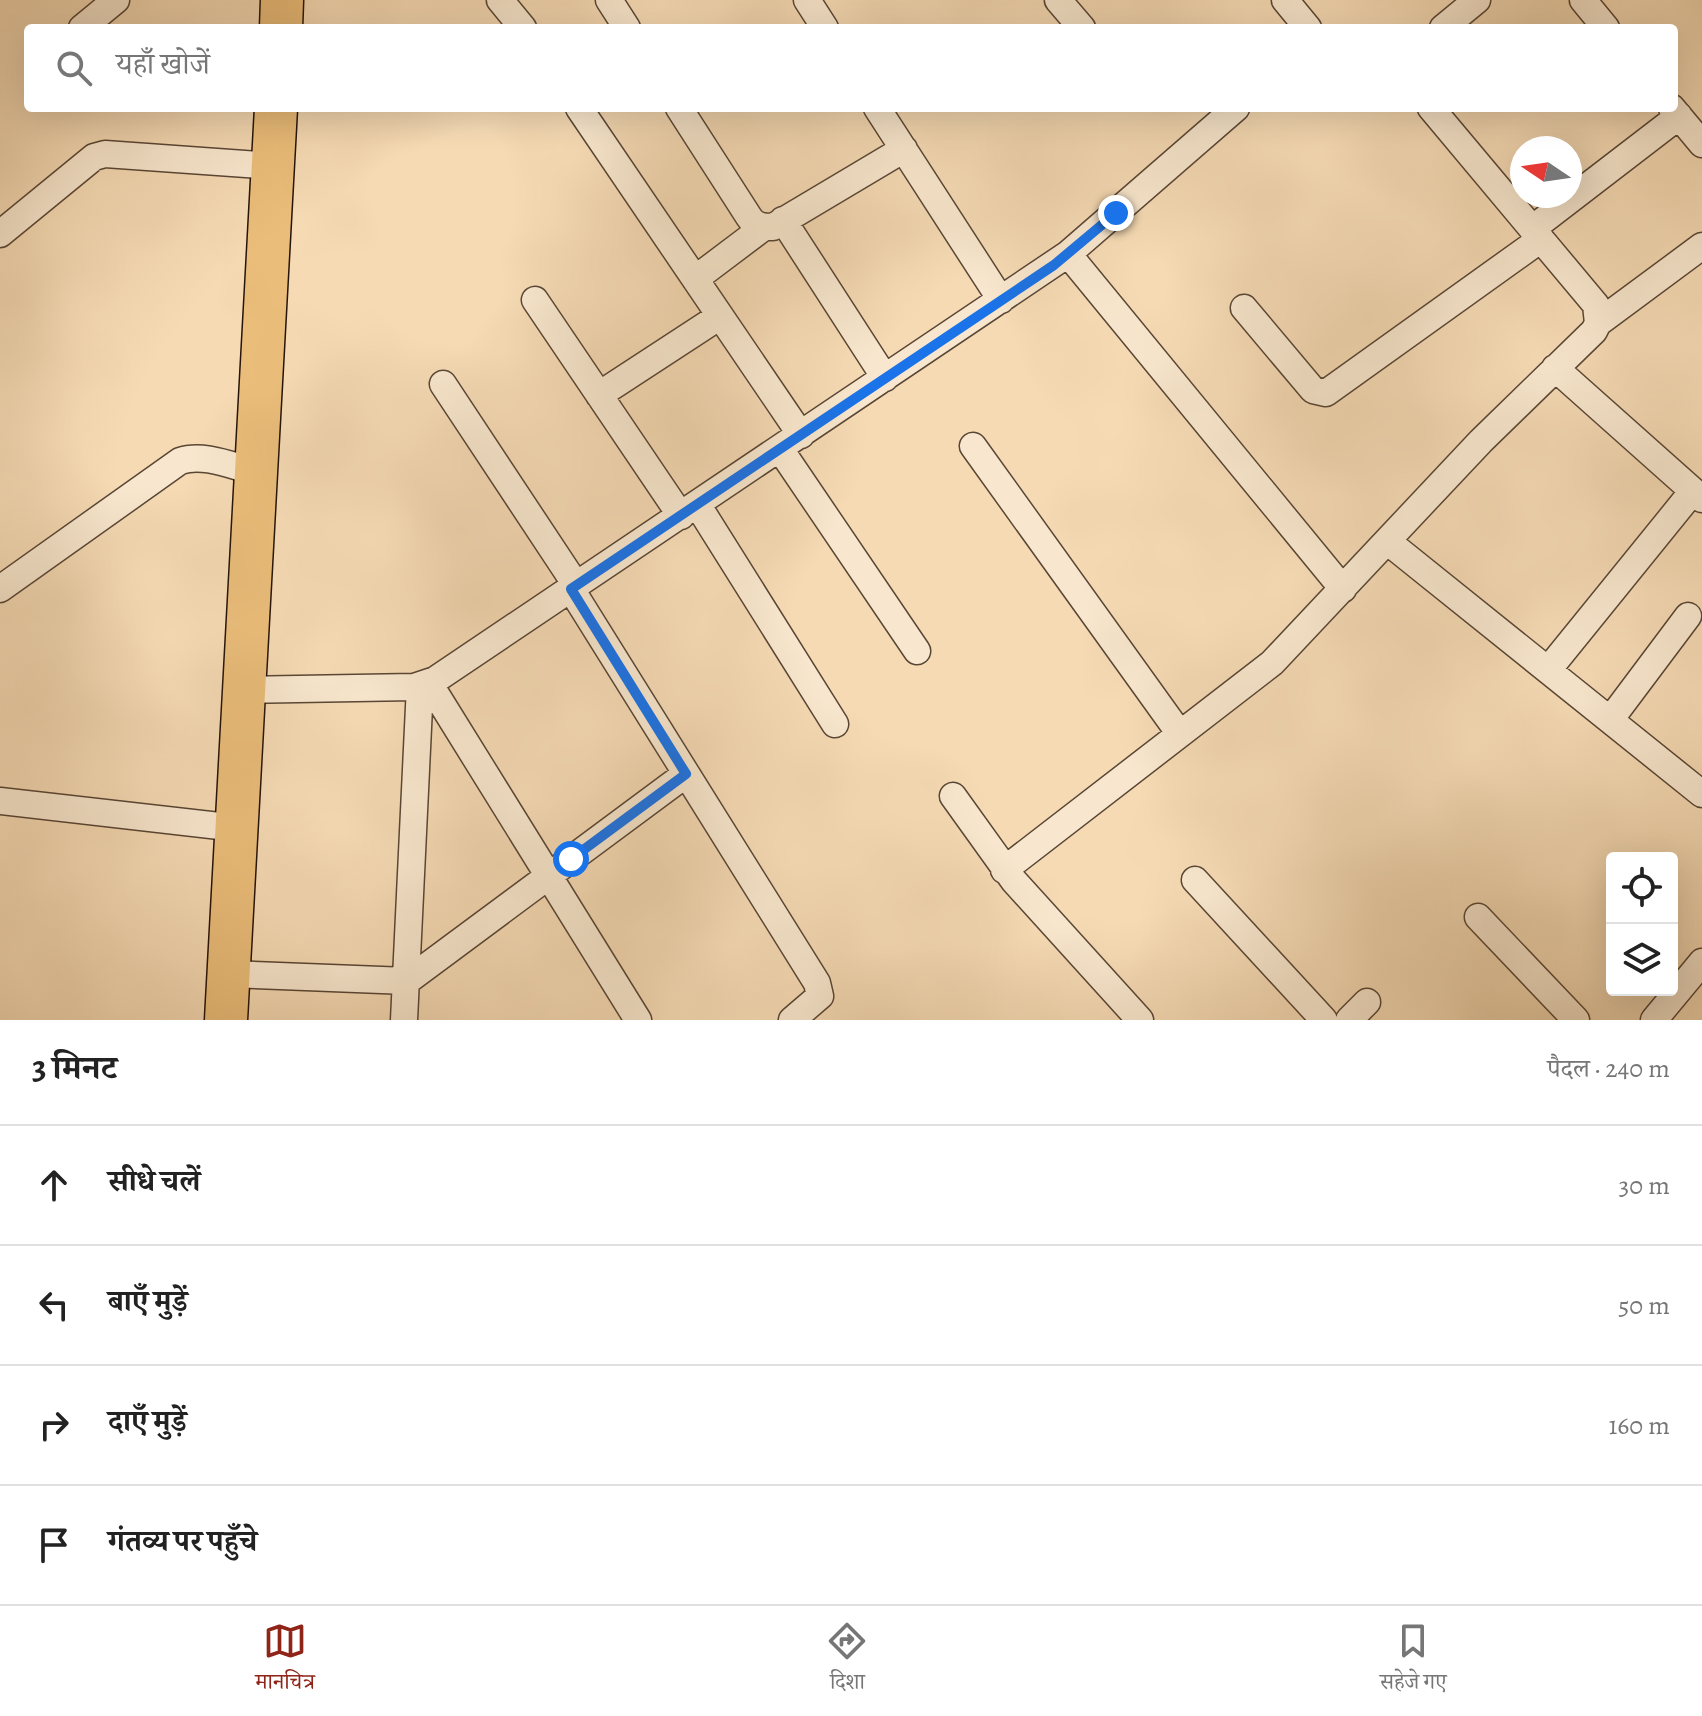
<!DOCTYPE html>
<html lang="hi">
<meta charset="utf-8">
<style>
:root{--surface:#fff;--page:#f6f6f6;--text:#222;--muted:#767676;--line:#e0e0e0;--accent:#8f2418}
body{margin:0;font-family:Alegreya,"Noto Serif Devanagari",serif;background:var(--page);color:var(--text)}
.controls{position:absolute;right:24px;bottom:24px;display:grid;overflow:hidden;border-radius:8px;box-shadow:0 8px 32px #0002}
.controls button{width:72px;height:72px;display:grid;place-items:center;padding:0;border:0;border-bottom:2px solid var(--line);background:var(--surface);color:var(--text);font:40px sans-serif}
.compass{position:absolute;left:1510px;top:136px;width:72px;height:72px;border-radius:50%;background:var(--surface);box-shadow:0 8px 32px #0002;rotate:283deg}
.stop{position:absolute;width:24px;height:24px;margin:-18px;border:6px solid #1a73e8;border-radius:50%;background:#fff}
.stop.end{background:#1a73e8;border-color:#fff;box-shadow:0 2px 8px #0008}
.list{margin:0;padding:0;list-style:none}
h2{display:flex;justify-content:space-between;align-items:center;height:104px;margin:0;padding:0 32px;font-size:34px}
h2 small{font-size:26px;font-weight:400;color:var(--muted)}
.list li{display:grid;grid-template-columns:52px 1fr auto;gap:24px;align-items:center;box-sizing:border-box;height:120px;padding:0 32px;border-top:2px solid var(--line)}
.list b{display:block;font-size:30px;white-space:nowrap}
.list em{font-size:26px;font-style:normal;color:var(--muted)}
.icon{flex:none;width:44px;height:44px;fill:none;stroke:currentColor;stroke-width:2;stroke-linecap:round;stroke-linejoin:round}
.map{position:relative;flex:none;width:1702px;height:1020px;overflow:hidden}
.search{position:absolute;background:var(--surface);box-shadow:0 8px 32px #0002;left:24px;right:24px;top:24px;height:88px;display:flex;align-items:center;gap:20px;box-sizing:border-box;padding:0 28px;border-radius:8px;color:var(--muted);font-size:30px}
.sheet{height:584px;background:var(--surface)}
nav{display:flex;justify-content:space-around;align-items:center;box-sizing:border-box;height:112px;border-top:2px solid var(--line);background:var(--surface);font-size:22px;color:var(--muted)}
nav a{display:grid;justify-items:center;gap:4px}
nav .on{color:var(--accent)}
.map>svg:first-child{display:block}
</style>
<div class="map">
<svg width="1702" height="1020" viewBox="0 0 1702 1020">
<rect width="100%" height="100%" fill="#f5dab4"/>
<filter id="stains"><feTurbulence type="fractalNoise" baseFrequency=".0025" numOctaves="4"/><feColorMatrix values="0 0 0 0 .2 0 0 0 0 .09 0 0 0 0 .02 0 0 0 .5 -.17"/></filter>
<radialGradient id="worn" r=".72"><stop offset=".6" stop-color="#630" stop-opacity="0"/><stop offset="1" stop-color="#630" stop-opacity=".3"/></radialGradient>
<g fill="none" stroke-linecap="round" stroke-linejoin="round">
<!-- street casing -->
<g stroke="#594635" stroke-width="29">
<path id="street" d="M500,0L523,28
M609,0L627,28
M807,0L825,28
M1058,0L1082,28
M1285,0L1308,28
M1583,0L1606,28
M82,28L116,0
M1443,28L1477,0
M579,108L801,435
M679,108L749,217C755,226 762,227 773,227L904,149
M877,108L1001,300
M1672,108L1702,144
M783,220L885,378
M1532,229L1679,116
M0,234L94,157L105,154L273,166
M1068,254L1343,589
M695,279L764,227
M535,300L681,516
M1244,308L1313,390L1326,393L1541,239
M1598,323L1702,246
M1555,368L1702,499
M443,384L576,585
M599,395L720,316
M973,446L1180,734
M780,449L917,651
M697,504L835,724
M1387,541L1702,794
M0,589L180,461C204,453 232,466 256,472
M571,589L817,983L820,996L792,1020
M1548,670L1693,491
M429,683L638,1020
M244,690L414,687L435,680L1068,254L1236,108
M1610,720L1688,616
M953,796L1014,881L1140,1020
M0,801L237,828
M1004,870L1272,663L1481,441L1594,331L1598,323L1596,305L1431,108
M1195,880L1324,1020
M1478,917L1576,1020
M229,974L407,981L686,774
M404,1020L420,686
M1349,1020L1367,1002
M1654,1020L1702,962"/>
</g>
<!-- primary casing -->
<g stroke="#25140b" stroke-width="45">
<path id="primary" d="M281,28L282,0
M226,1020L276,108"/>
</g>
<!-- street -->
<use href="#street" stroke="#f8e7ce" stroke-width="26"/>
<!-- primary -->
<use href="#primary" stroke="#eabd7a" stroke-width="42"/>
</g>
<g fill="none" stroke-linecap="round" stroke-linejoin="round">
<!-- route -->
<path stroke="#1a73e8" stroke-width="10" d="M571,859L686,774L571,589L1054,265L1116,213"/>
</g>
<rect width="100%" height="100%" filter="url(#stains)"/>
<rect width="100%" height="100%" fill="url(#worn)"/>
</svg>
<div class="controls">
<button><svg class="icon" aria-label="locate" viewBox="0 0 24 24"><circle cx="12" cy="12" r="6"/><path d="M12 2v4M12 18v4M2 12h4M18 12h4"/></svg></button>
<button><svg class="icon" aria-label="layers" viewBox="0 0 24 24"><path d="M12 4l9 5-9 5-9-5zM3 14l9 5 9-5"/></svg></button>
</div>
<svg class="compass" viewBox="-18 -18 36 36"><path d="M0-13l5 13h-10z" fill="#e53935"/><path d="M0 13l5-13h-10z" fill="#767676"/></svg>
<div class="stop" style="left:571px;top:859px"></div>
<div class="stop end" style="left:1116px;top:213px"></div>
<div class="search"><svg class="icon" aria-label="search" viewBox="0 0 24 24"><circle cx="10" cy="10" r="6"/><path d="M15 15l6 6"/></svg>यहाँ खोजें</div>
</div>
<section class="sheet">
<h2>3 मिनट<small>पैदल · 240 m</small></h2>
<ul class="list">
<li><svg class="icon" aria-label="ahead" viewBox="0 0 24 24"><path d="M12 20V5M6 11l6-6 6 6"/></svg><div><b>सीधे चलें</b></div><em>30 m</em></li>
<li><svg class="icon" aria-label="left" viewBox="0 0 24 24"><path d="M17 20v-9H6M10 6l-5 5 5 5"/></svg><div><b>बाएँ मुड़ें</b></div><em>50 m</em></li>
<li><svg class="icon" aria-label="right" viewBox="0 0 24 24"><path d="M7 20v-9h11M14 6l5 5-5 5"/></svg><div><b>दाएँ मुड़ें</b></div><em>160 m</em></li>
<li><svg class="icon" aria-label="arrive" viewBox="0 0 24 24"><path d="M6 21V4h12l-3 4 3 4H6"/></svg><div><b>गंतव्य पर पहुँचे</b></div></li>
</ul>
</section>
<nav>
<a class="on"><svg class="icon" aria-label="map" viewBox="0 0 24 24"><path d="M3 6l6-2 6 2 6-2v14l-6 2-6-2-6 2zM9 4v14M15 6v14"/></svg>मानचित्र</a>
<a><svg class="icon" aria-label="directions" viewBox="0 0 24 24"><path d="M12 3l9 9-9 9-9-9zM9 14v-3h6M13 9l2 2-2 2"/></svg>दिशा</a>
<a><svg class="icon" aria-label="saved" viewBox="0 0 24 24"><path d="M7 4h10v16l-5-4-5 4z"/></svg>सहेजे गए</a>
</nav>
